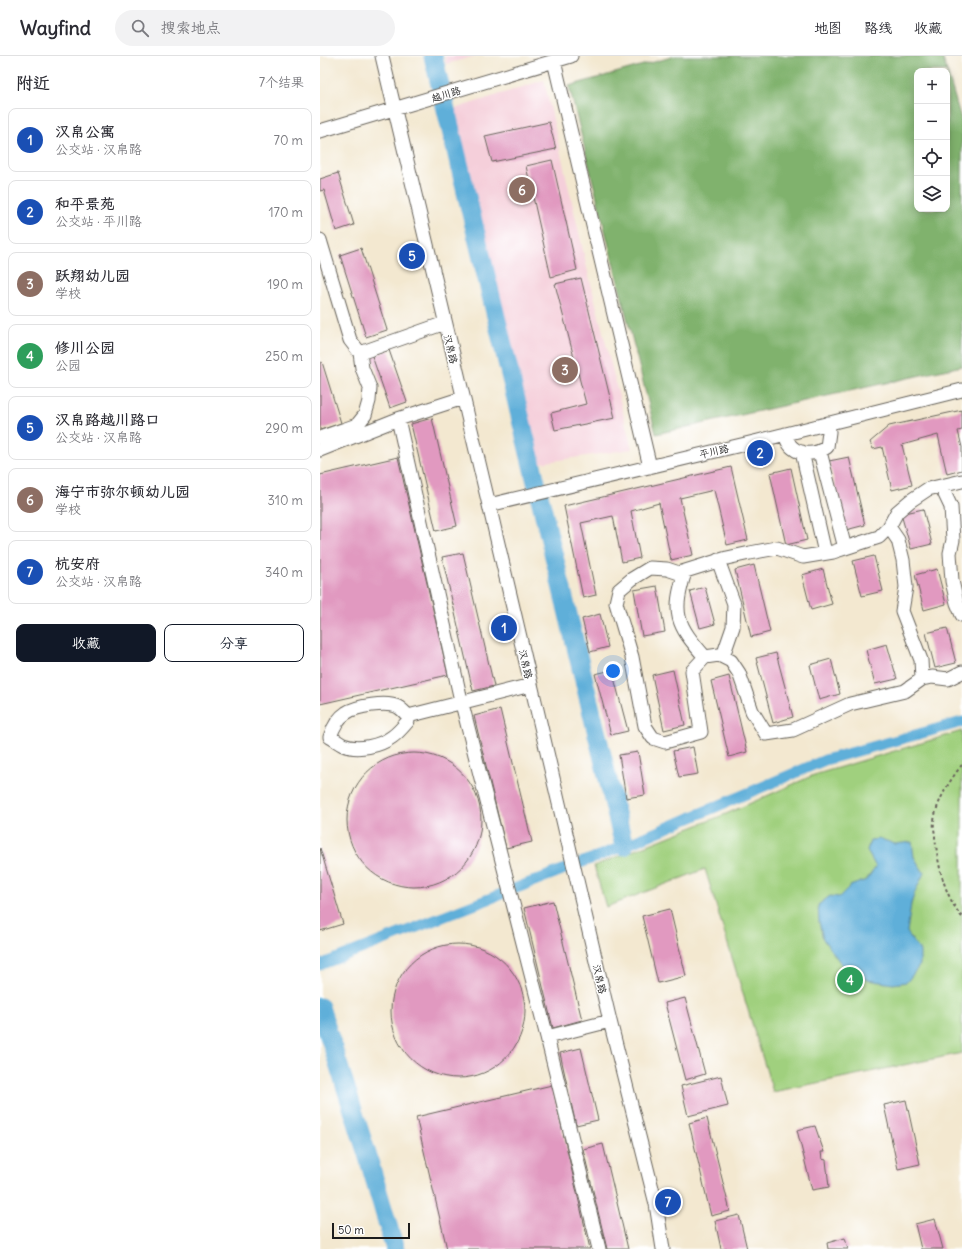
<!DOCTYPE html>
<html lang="zh">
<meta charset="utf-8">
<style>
:root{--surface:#fff;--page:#f2f2f3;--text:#2b2b33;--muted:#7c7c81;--line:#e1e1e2;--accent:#111827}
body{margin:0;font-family:Delius,"LXGW WenKai TC",sans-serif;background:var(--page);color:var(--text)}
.controls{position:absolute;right:12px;top:12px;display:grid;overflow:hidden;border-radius:8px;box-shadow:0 2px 10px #0003}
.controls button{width:36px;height:36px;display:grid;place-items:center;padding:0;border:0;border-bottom:1px solid var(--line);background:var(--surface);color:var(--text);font:20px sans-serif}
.scale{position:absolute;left:12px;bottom:10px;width:78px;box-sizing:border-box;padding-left:4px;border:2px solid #1c1c1c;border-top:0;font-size:11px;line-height:14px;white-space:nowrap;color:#1c1c1c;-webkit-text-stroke:3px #fff;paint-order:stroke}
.you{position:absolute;left:293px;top:615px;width:14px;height:14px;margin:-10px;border:3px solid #fff;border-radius:50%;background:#1a73e8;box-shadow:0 0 0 6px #1a73e833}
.badge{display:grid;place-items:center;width:26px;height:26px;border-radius:50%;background:var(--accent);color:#fff;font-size:13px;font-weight:700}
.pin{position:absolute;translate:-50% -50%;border:2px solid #fff;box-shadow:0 1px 4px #0006}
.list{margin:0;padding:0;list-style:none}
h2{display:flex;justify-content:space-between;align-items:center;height:52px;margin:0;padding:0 16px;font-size:17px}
h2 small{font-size:13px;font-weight:400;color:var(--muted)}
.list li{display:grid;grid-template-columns:26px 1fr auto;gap:12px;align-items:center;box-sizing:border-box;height:64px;margin:0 8px 8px;padding:0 8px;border:1px solid var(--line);border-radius:8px}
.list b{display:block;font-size:15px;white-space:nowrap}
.list p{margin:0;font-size:13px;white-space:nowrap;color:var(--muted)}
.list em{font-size:13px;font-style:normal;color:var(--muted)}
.actions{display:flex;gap:8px;padding:12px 16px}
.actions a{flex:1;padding:9px 0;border:1px solid var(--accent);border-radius:8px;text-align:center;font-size:14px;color:var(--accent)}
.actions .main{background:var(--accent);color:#fff}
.icon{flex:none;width:22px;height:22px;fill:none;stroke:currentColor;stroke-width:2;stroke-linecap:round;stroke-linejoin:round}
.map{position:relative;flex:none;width:642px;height:1193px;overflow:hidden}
header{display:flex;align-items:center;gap:24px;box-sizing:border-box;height:56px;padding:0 20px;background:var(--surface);border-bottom:1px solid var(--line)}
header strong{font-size:19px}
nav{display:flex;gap:22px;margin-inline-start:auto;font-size:14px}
.search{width:280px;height:36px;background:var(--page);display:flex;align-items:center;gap:10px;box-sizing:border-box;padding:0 14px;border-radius:22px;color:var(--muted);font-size:15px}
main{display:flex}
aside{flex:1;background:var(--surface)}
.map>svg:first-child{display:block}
</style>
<header>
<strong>Wayfind</strong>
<div class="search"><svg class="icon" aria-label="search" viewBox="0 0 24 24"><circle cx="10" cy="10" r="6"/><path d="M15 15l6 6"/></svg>搜索地点</div>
<nav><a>地图</a><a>路线</a><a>收藏</a></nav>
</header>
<main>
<aside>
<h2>附近<small>7个结果</small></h2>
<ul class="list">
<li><span class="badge" style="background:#1a4fb4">1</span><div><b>汉帛公寓</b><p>公交站 · 汉帛路</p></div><em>70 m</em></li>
<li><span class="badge" style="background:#1a4fb4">2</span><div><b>和平景苑</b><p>公交站 · 平川路</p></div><em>170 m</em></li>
<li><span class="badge" style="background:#8d6e63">3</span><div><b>跃翔幼儿园</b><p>学校</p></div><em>190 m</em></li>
<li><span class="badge" style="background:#2e9e5b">4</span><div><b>修川公园</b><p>公园</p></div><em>250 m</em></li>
<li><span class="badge" style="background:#1a4fb4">5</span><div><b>汉帛路越川路口</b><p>公交站 · 汉帛路</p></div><em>290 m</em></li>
<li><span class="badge" style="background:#8d6e63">6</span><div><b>海宁市弥尔顿幼儿园</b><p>学校</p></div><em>310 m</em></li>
<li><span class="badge" style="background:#1a4fb4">7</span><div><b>杭安府</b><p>公交站 · 汉帛路</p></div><em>340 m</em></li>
</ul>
<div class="actions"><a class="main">收藏</a><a>分享</a></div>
</aside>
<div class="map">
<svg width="642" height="1193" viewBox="0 0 642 1193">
<rect width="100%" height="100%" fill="#fff"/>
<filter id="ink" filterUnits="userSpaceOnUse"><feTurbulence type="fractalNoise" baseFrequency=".025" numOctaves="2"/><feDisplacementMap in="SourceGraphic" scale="8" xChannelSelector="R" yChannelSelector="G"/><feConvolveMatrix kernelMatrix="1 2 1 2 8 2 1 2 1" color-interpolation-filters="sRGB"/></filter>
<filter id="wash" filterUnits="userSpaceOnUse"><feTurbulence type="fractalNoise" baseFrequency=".012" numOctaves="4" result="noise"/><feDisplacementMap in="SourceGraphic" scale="16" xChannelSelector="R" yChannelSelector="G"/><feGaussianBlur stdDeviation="0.9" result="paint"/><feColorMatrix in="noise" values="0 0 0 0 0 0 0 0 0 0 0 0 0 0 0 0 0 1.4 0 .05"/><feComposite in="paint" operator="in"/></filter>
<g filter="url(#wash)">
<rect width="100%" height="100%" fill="#f3e8d0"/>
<!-- built -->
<path fill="#f5cfda" d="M125,0H156L126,8Z
M224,24L268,216L312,393L220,407L134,53Z"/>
<!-- green -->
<path fill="#a0d07e" stroke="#5e764d" d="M642,675V997L453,1036L385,813L286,851L274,810L406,758L494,719Z"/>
<!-- forest -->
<path fill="#80b26d" stroke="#4e6744" d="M355,0H622L627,15H597V153H627V15L642,66V310L336,378L249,30Z"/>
<!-- water -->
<path fill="#5fafd9" stroke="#3e667a" d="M561,783L575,788L592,786L594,801L604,817L595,836L591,848L587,876L600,895V909L587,926L573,928L547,924L522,909L503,883L499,866L498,849L510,840L519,841L530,830L546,824L556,811L547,795L550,784Z"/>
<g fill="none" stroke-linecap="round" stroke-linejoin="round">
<!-- canal -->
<path stroke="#5fafd9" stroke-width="11" d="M0,909L304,790L505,704L642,666"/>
<!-- river -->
<path stroke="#5fafd9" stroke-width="19" d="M113,0L304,790
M0,951L47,1098L75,1193"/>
</g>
<g id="blocks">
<!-- building -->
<path fill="#e199c0" d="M229,66L236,93L172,106L165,80Z
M232,104L257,214L231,221L206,110Z
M18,117L34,169L16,175L4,134L0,135V123Z
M41,192L67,274L46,281L20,199Z
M261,222L295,362L235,374L231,357L266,348L235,228Z
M69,294L87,346L70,352L52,300Z
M2,306L21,367L0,374V307Z
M642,354V374L638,375L642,391V414L627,418L618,379L582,389L592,429L572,434L562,391L553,393L550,386L569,370Z
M112,362L137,470L116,475L91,368Z
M78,401L128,619L0,648V419Z
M529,401L545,469L526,474L509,405Z
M411,411L428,484L407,489L394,434L360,442L373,499L351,504L339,447L311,455L320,502L302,506L293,460L261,467L276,539L263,542L244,450Z
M471,412L487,484L466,489L450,417Z
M603,453L612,488L591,493L581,458Z
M143,497L174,630L153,635L122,501Z
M554,500L563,535L542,540L533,505Z
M434,509L450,576L431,581L415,514Z
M503,513L512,548L491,554L482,519Z
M617,513L626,548L604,554L595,519Z
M337,530L345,576L322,580L314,534Z
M385,531L395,568L380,572L370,535Z
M280,558L288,591L270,596L262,563Z
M627,572L636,607L615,612L606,577Z
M567,588L577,623L555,628L546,594Z
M456,597L473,661L453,667L436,602Z
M511,603L520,638L499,644L490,609Z
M292,614L308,675L291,679L275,618Z
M353,614L365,669L344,674L332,619Z
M409,620L427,696L409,701L391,625Z
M180,653L212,786L186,792L154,660Z
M373,691L378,718L359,721L353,695Z
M318,696L325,739L306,742L299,699Z
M27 764a67 67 0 1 1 134 0a67 67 0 1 1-134 0Z
M0,792L23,868L0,875Z
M233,845L262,964L233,972L204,852Z
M350,853L366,920L338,927L322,860Z
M71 955a67 67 0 1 1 134 0a67 67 0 1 1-134 0Z
M365,942L385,1018L365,1024L345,947Z
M261,992L278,1064L256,1069L240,997Z
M401,1020L408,1050L368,1060L361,1030Z
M232,1029L270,1193H127L96,1061Z
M586,1044L600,1108L578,1113L564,1049Z
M387,1062L410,1155L391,1160L369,1067Z
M495,1070L504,1096H501L502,1103L506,1104L509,1131L492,1134L477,1074Z
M283,1088L308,1193H287L263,1093Z
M419,1159L427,1193H401L395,1165Z
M615,1163L623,1193H601L595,1168Z
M525,1182L528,1193H508L507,1187Z"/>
</g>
</g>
<g filter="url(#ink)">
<use href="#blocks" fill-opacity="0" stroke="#67635b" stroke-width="1"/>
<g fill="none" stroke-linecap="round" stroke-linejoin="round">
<!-- minor casing -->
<g stroke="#67635b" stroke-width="15">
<path id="minor" d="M62,0L169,449L290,965L336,1148L343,1193
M234,5L330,411
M0,75L251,0
M0,184L30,284L40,297L42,312L50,332L49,345L45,359L37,369L0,382
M40,297L125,267
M78,363L140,640L227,981L279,1193
M465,378C470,399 491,402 507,391L509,376L508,367
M0,394L78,363L143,342
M482,396L505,497
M500,396L525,492
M642,425L608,433L590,445L577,456L569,471L559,481L525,492L513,496L483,501L457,492L430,497L407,502L359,517L347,513L330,512L312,523L299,534L296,547L312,601L325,670L333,682L345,686L381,676L372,615L385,601L399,599L411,605L419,617L432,655L446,678L473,674L530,648L585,635L602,623L612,621L628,623L642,616
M621,430L631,451L633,484L630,497L632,525L637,547L642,559
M169,449L438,385L642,334
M569,471L578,484L583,504L586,531L582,555L601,604L602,623
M398,504L414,548L413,571L403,600
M365,516C352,558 356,568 385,601
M88,660V665C83,671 78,677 72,681C60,690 38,695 23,689C19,687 14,683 10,681C13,672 18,662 26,657C36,650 67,645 78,651C82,653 85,657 88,660L211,629
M227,981L290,965"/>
</g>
<!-- path -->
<path stroke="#67635b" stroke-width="2" stroke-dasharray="3 3" stroke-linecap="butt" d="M642,709C631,722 615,748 614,766C613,771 615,776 615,781C618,809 624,839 642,861"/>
<!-- minor -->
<use href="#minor" stroke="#fff" stroke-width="13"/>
</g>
</g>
<g text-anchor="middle" stroke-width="3" stroke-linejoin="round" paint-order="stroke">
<!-- street labels -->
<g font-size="10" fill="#1c1c1c" stroke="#fff">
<text transform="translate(126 38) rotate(-17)" y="4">越川路</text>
<text transform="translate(131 293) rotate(76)" y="4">汉帛路</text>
<text transform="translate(394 395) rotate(-13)" y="4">平川路</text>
<text transform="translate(206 608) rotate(77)" y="4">汉帛路</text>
<text transform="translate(280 923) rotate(77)" y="4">汉帛路</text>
</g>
</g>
</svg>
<div class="controls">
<button>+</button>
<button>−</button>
<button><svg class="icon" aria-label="locate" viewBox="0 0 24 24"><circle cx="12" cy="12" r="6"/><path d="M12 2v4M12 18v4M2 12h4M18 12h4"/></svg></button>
<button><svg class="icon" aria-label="layers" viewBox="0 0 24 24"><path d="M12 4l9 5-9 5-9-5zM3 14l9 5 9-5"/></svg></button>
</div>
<div class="scale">50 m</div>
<div class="you"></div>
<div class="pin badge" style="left:184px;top:572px;background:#1a4fb4">1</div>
<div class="pin badge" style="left:440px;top:397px;background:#1a4fb4">2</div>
<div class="pin badge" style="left:245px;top:314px;background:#8d6e63">3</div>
<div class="pin badge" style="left:530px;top:924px;background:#2e9e5b">4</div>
<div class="pin badge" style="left:92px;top:200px;background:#1a4fb4">5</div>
<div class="pin badge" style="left:202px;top:134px;background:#8d6e63">6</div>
<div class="pin badge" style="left:348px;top:1146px;background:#1a4fb4">7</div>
</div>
</main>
